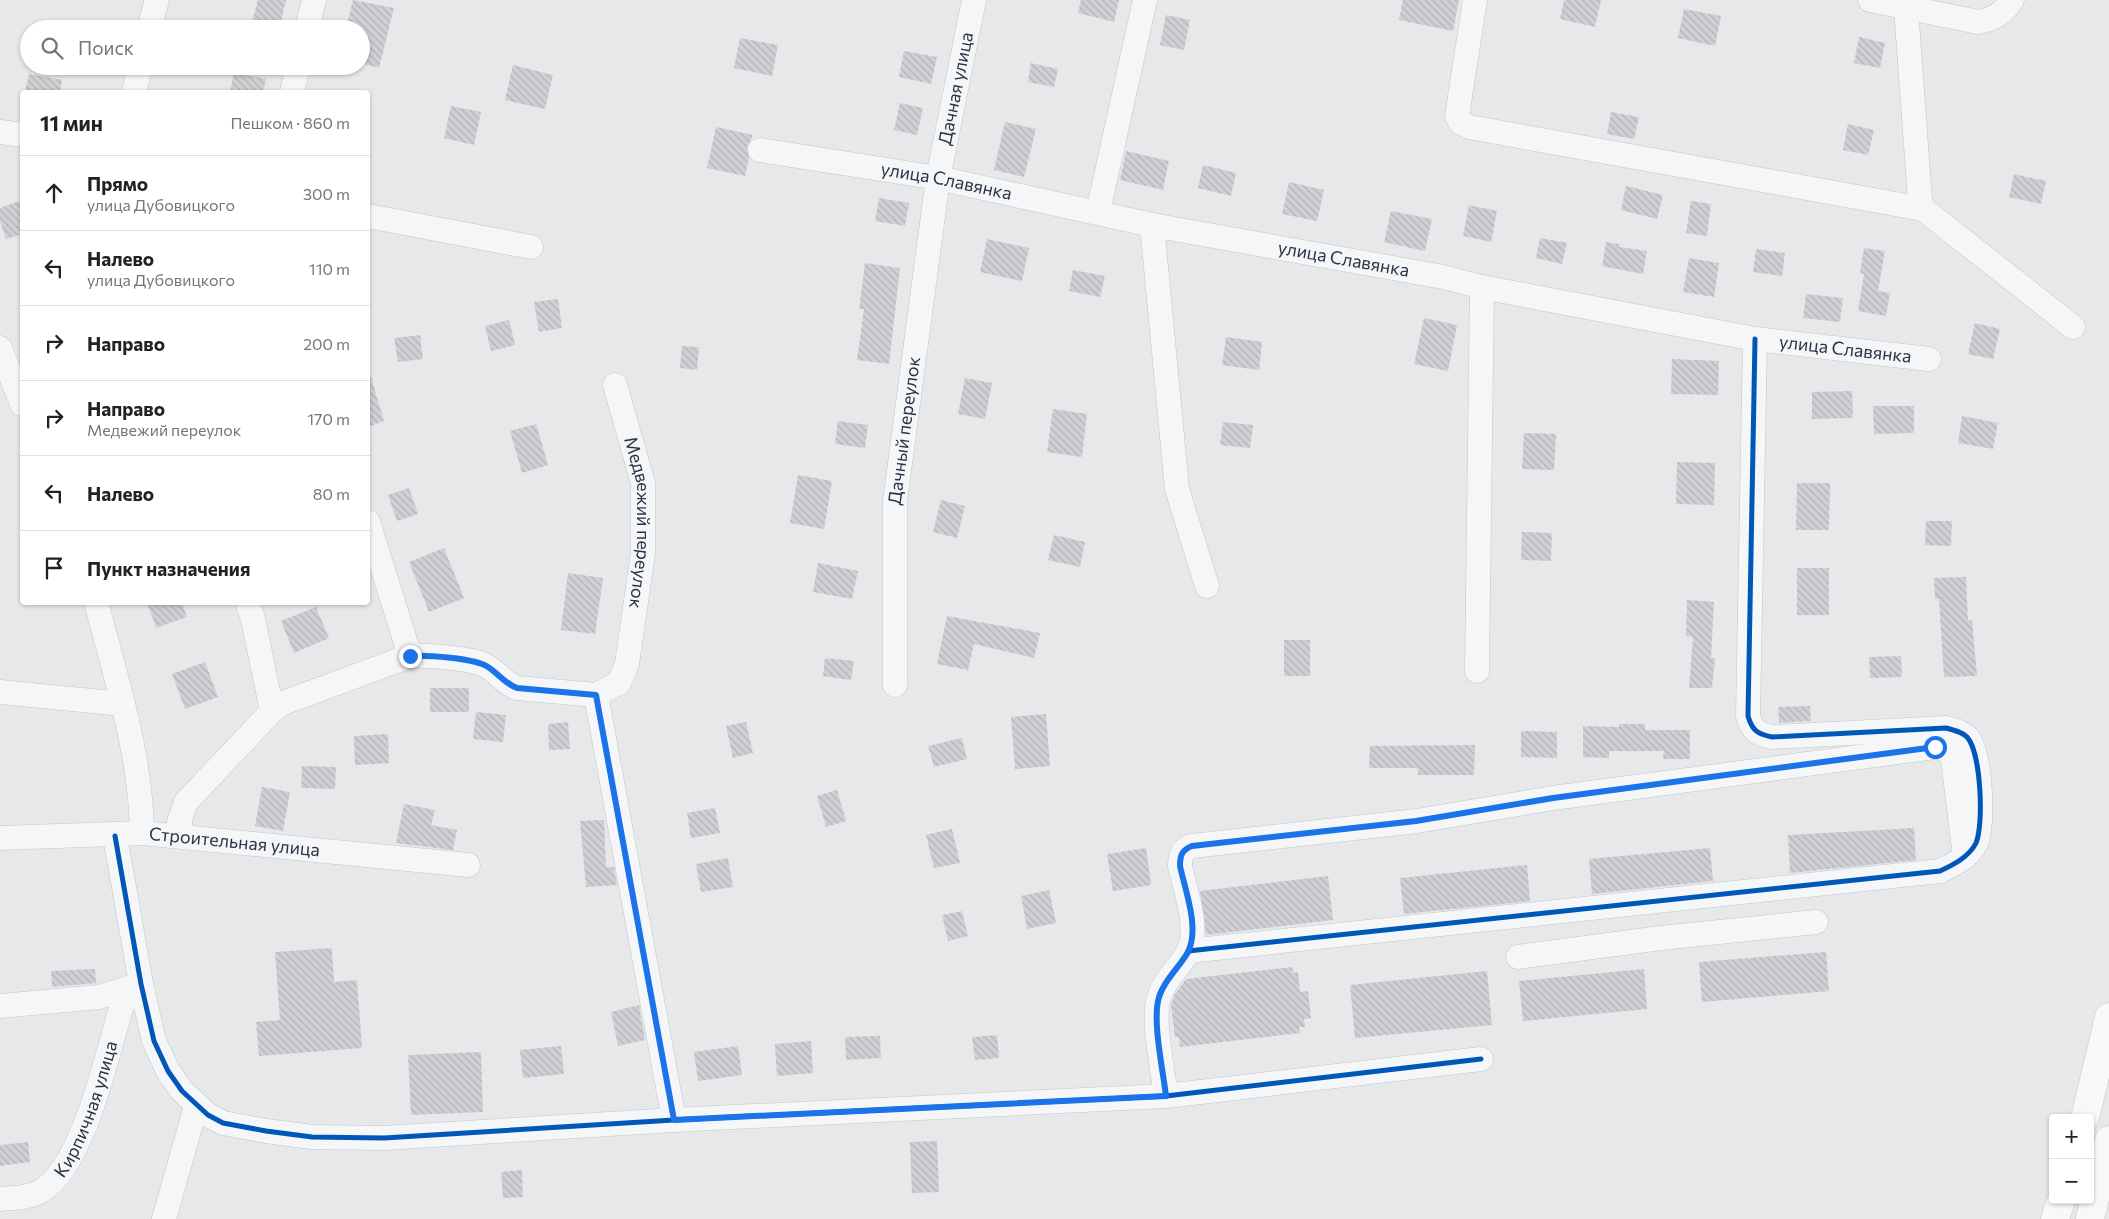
<!DOCTYPE html>
<html lang="ru">
<meta charset="utf-8">
<style>
:root{--surface:#fff;--page:#f6f6f6;--text:#222;--muted:#767676;--line:#e0e0e0}
body{margin:0;font-family:Commissioner,sans-serif;background:var(--page);color:var(--text)}
.controls{position:absolute;right:15px;bottom:15px;display:grid;overflow:hidden;border-radius:5px;box-shadow:0 1px 4px #0004}
.controls button{width:45px;height:45px;display:grid;place-items:center;padding:0;border:0;border-bottom:1px solid var(--line);background:var(--surface);color:var(--text);font:25px sans-serif}
.stop{position:absolute;width:15px;height:15px;margin:-11px;border:4px solid #1a73e8;border-radius:50%;background:#fff}
.stop.end{background:#1a73e8;border-color:#fff;box-shadow:0 1px 5px #0008}
.list{margin:0;padding:0;list-style:none}
h2{display:flex;justify-content:space-between;align-items:center;height:65px;margin:0;padding:0 20px;font-size:21px}
h2 small{font-size:16px;font-weight:400;color:var(--muted)}
.list li{display:grid;grid-template-columns:32px 1fr auto;gap:15px;align-items:center;box-sizing:border-box;height:75px;padding:0 20px;border-top:1px solid var(--line)}
.list b{display:block;font-size:19px;white-space:nowrap}
.list p{margin:0;font-size:16px;white-space:nowrap;color:var(--muted)}
.list em{font-size:16px;font-style:normal;color:var(--muted)}
.icon{flex:none;width:28px;height:28px;fill:none;stroke:currentColor;stroke-width:2;stroke-linecap:round;stroke-linejoin:round}
.map{position:relative;flex:none;width:2109px;height:1219px;overflow:hidden}
.search{position:absolute;background:var(--surface);box-shadow:0 1px 4px #0004;left:20px;top:20px;width:350px;height:55px;display:flex;align-items:center;gap:12px;box-sizing:border-box;padding:0 18px;border-radius:28px;color:var(--muted);font-size:19px}
.panel{position:absolute;background:var(--surface);box-shadow:0 1px 4px #0004;left:20px;top:90px;width:350px;height:515px;border-radius:5px}
.map>svg:first-child{display:block}
</style>
<div class="map">
<svg width="2109" height="1219" viewBox="0 0 2109 1219">
<defs>
<pattern id="building-back-hatch" width="6" height="6" patternUnits="userSpaceOnUse" patternTransform="scale(1.25)"><rect width="6" height="6" fill="#ced0d3"/><path d="M-1 5l2 2M0 0l6 6M5-1l2 2" fill="none" stroke="#b1b3b6"/></pattern>
</defs>
<rect width="100%" height="100%" fill="#e6e8ea"/>
<!-- building -->
<path fill="url(#building-back-hatch)" d="M258,0H286L279,29H250Z
M353,0L394,8L379,68L361,63V29H346Z
M1081,0H1119L1114,22L1078,13Z
M1403,0H1459L1453,31L1399,20Z
M1564,0H1601L1595,27L1560,19Z
M1684,9L1721,16L1715,46L1678,38Z
M1166,15L1190,20L1184,50L1160,45Z
M1859,37L1885,43L1880,68L1854,63Z
M740,38L778,45L772,76L734,68Z
M904,51L937,57L931,84L899,77Z
M1031,63L1058,69L1054,87L1028,82Z
M513,65L553,75L545,109L505,100Z
M234,73L266,79L263,92H230Z
M29,74L62,80L60,92H25Z
M900,103L923,108L917,135L894,130Z
M451,106L481,112L474,145L444,138Z
M1611,112L1639,117L1634,139L1607,134Z
M1005,122L1036,129L1024,177L994,170Z
M1848,124L1874,130L1868,155L1843,150Z
M716,127L753,135L747,147L749,157L745,176L707,168Z
M1126,151L1169,161L1163,190L1120,180Z
M1203,165L1236,173L1231,196L1198,188Z
M2014,174L2046,181L2041,204L2009,197Z
M1289,182L1324,190L1317,221L1282,214Z
M1626,186L1663,195L1657,219L1621,210Z
M879,198L909,203L905,226L875,221Z
M22,200V234L6,239L0,221V208Z
M1691,201L1711,204L1707,236L1686,233Z
M1469,205L1497,211L1491,242L1463,236Z
M1391,211L1432,219L1425,251L1384,242Z
M1540,238L1567,243L1562,264L1536,258Z
M987,239L1029,248L1022,281L980,272Z
M1606,242L1619,244V247L1647,251L1643,274L1602,266Z
M1864,248L1885,251L1878,291L1890,293L1886,316L1858,311L1864,274L1860,273Z
M1756,249L1785,253L1782,276L1753,272Z
M1689,258L1719,263L1714,297L1683,292Z
M865,263L900,268L889,364L857,360L864,309H859Z
M1073,270L1105,276L1100,297L1069,291Z
M1806,294L1843,298L1840,322L1803,318Z
M558,299L562,328L539,332L534,302Z
M1424,318L1457,325L1448,371L1414,364Z
M509,320L515,345L491,351L485,326Z
M1975,323L2000,329L1993,359L1968,354Z
M420,335L423,359L398,362L394,338Z
M1226,337L1262,342L1259,370L1222,365Z
M682,346L699,347L697,370L680,368Z
M1672,359L1719,361L1718,395L1671,394Z
M368,377H371L384,421L368,427Z
M965,378L992,383L985,419L958,414Z
M1852,391L1853,418L1812,419V392Z
M1873,406H1914V433L1874,434Z
M1053,409L1087,414L1082,457L1047,452Z
M1962,416L1998,423L1993,449L1958,443Z
M838,421L868,425L865,448L835,444Z
M1223,422L1253,425L1250,448L1220,445Z
M536,424L548,465L522,473L510,431Z
M1524,433L1556,434L1554,470L1522,469Z
M1677,462L1715,463L1714,505L1676,504Z
M798,475L832,481L824,529L790,523Z
M1797,483H1830L1829,530H1796Z
M409,488L418,514L397,521L388,495Z
M941,500L965,506L957,538L933,532Z
M1926,521H1952L1951,546L1925,545Z
M1522,532L1552,533L1551,561L1521,560Z
M1054,535L1085,542L1080,567L1048,560Z
M444,548L464,598L429,612L409,562Z
M818,563L858,571L852,599L813,592Z
M1797,568H1829V615H1797Z
M568,573L603,578L595,634L561,630Z
M1966,577L1968,621L1972,620L1977,676L1944,677L1939,599H1935L1934,578Z
M1687,600L1714,602L1711,658H1715L1712,688H1689L1693,637L1686,636Z
M147,602H182L187,617L156,628Z
M316,607L329,638L294,653L281,621Z
M947,616L1040,633L1034,658L974,644L968,670L937,664Z
M1284,640H1310V676H1284Z
M1901,656L1902,677L1870,678L1869,657Z
M825,658L854,661L851,680L823,676Z
M205,662L218,697L185,709L172,674Z
M430,688H469V712H430Z
M1810,706L1811,721L1779,723L1778,707Z
M476,712L506,715L503,742L473,739Z
M1046,714L1050,766L1015,769L1011,717Z
M568,722L570,749L549,750L548,724Z
M746,722L753,753L733,758L726,726Z
M1619,724H1645V730H1690V759H1663L1664,751H1609V758L1583,757V726L1619,727Z
M1521,731L1557,732V758L1521,757Z
M388,734L389,763L355,765L354,736Z
M962,738L967,759L934,767L928,746Z
M1475,745L1474,775H1418V768H1369L1370,746Z
M302,766L336,767L335,789L301,788Z
M262,787L290,792L283,831L255,826Z
M837,790L846,821L826,827L817,796Z
M404,804L435,810L431,825L457,830L453,850L396,843Z
M715,808L720,833L691,838L687,813Z
M604,820L606,867H614L617,885L586,887L580,821Z
M1914,828L1916,860L1790,873L1788,835Z
M952,829L960,863L934,868L926,835Z
M1146,848L1151,885L1113,891L1107,854Z
M1710,848L1713,881L1592,894L1589,859Z
M728,858L733,887L701,892L696,864Z
M1527,865L1530,901L1404,914L1400,878Z
M1328,876L1333,920L1206,935L1200,891Z
M1049,890L1056,923L1027,929L1021,896Z
M962,911L968,936L948,941L942,915Z
M332,948L334,982L357,980L362,1048L259,1056L256,1022L280,1020L275,952Z
M1826,952L1829,991L1702,1002L1699,962Z
M1292,967L1293,973L1298,972L1300,992L1308,991L1311,1018L1304,1019L1305,1027H1299L1300,1033L1180,1047L1179,1037H1175L1171,1005L1175,994L1186,979Z
M95,969L96,983L52,987L51,971Z
M1644,969L1647,1009L1523,1021L1519,981Z
M1487,971L1492,1025L1355,1038L1350,985Z
M639,1005L645,1040L618,1046L611,1012Z
M997,1035L999,1058L975,1060L972,1037Z
M880,1036L881,1058L846,1060L845,1037Z
M811,1041L813,1073L777,1076L775,1044Z
M561,1046L564,1074L523,1078L520,1050Z
M738,1046L742,1075L698,1081L694,1052Z
M481,1052L483,1112L411,1115L408,1055Z
M937,1141L939,1192L912,1193L910,1142Z
M28,1142L30,1162L0,1166V1145Z
M522,1170L523,1197L503,1198L501,1172Z"/>
<g fill="none" stroke-linecap="round" stroke-linejoin="round">
<!-- minor casing -->
<g stroke="#c4c6c8" stroke-width="25">
<g id="minor">
<path d="M1475,0L1457,116L1461,123L1469,127L1923,209"/>
<path d="M1870,0L1978,22C1994,19 2003,14 2012,0"/>
<path d="M1906,8L1920,200L1923,209L2073,327"/>
<path d="M149,29L157,0"/>
<path d="M307,29L314,0"/>
<path d="M134,92L140,66"/>
<path d="M292,92L298,66"/>
<path d="M0,132L22,135"/>
<path id="s1" d="M760,150L938,178L1152,225L1443,277L1482,287L1755,339L1929,359"/>
<path d="M1098,212L1145,0"/>
<path d="M368,216L531,247"/>
<path d="M1152,225L1177,489L1207,586"/>
<path d="M0,348L22,404"/>
<path id="s2" d="M615,385L643,483V553L627,664L619,683L596,695L674,1120"/>
<path d="M368,522L410,656"/>
<path d="M96,602C116,678 141,755 142,833"/>
<path d="M247,602L253,619L272,711"/>
<path d="M1477,671L1482,287"/>
<path id="s3" d="M895,685V501L938,178L974,0"/>
<path d="M0,692L123,704"/>
<path d="M115,836L141,984L154,1041L168,1071L182,1091L208,1115L223,1123L266,1131L312,1137L384,1138L674,1120L1166,1096L1481,1059"/>
<path d="M183,836L179,822L186,802L272,711L283,703L410,656C426,655 475,658 488,667C499,674 504,683 517,688L596,695"/>
<path id="s4" d="M0,838L142,833L468,865"/>
<path d="M1188,951L1940,871C1953,865 1969,857 1976,843C1984,824 1981,752 1967,737C1962,732 1954,730 1946,728L1772,737C1757,734 1752,730 1748,716L1755,339"/>
<path d="M1518,957L1661,938L1816,922"/>
<path d="M0,1006L99,997L141,984"/>
<path d="M1166,1096C1163,1070 1153,1025 1158,1001C1162,982 1179,968 1188,952C1200,928 1185,890 1180,866C1180,855 1182,850 1192,846L1417,821L1553,798L1935,747C1945,748 1949,751 1953,759L1965,857"/>
<path id="s5" d="M0,1199C14,1198 29,1198 41,1191C83,1167 107,1055 121,1008L129,994L141,984"/>
<path d="M164,1219L196,1106"/>
</g>
</g>
<!-- major casing -->
<g stroke="#c2c5c8" stroke-width="29">
<path id="major" d="M2085,1118L2109,1017
M2055,1219L2061,1200
M2090,1219L2109,1140"/>
</g>
<!-- minor -->
<use href="#minor" stroke="#f5f6f7" stroke-width="24"/>
<!-- major -->
<use href="#major" stroke="#f8f8f8" stroke-width="28"/>
<!-- cycleway casing -->
<g stroke="#f4f6f9" stroke-width="8">
<path id="cycleway" d="M115,836L141,984L154,1041L168,1071L182,1091L208,1115L223,1123L266,1131L312,1137L384,1138L674,1120L1166,1096L1481,1059
M1188,951L1940,871C1953,865 1969,857 1976,843C1984,824 1981,752 1967,737C1962,732 1954,730 1946,728L1772,737C1757,734 1752,730 1748,716L1755,339"/>
</g>
<!-- cycleway -->
<use href="#cycleway" stroke="#0057b8" stroke-width="5"/>
</g>
<g fill="none" stroke-linecap="round" stroke-linejoin="round">
<!-- route -->
<path stroke="#1a73e8" stroke-width="6" d="M410,656C426,655 475,658 488,667C499,674 504,683 517,688L596,695L674,1120L1166,1096C1163,1070 1153,1025 1158,1001C1162,982 1179,968 1188,952C1200,928 1185,890 1180,866C1180,855 1182,850 1192,846L1416,821L1553,798L1935,747"/>
</g>
<g text-anchor="middle" stroke-width="4.5" stroke-linejoin="round" paint-order="stroke">
<!-- street labels -->
<g font-size="18" fill="#2b3445" stroke="#f4f6f9">
<text dy="6" stroke="none"><textPath href="#s3" startOffset="601">Дачная улица</textPath></text>
<text dy="6" stroke="none"><textPath href="#s1" startOffset="189">улица Славянка</textPath></text>
<text dy="6" stroke="none"><textPath href="#s1" startOffset="594">улица Славянка</textPath></text>
<text dy="6" stroke="none"><textPath href="#s1" startOffset="1104">улица Славянка</textPath></text>
<text dy="6" stroke="none"><textPath href="#s3" startOffset="255">Дачный переулок</textPath></text>
<text dy="6" stroke="none"><textPath href="#s2" startOffset="141">Медвежий переулок</textPath></text>
<text dy="6" stroke="none"><textPath href="#s4" startOffset="235">Строительная улица</textPath></text>
<text dy="6" stroke="none"><textPath href="#s5" startOffset="138">Кирпичная улица</textPath></text>
</g>
</g>
</svg>
<div class="controls">
<button>+</button>
<button>−</button>
</div>
<div class="stop" style="left:1935px;top:747px"></div>
<div class="stop end" style="left:410px;top:656px"></div>
<div class="search"><svg class="icon" aria-label="search" viewBox="0 0 24 24"><circle cx="10" cy="10" r="6"/><path d="M15 15l6 6"/></svg>Поиск</div>
<section class="panel">
<h2>11 мин<small>Пешком · 860 m</small></h2>
<ul class="list">
<li><svg class="icon" aria-label="ahead" viewBox="0 0 24 24"><path d="M12 20V5M6 11l6-6 6 6"/></svg><div><b>Прямо</b><p>улица Дубовицкого</p></div><em>300 m</em></li>
<li><svg class="icon" aria-label="left" viewBox="0 0 24 24"><path d="M17 20v-9H6M10 6l-5 5 5 5"/></svg><div><b>Налево</b><p>улица Дубовицкого</p></div><em>110 m</em></li>
<li><svg class="icon" aria-label="right" viewBox="0 0 24 24"><path d="M7 20v-9h11M14 6l5 5-5 5"/></svg><div><b>Направо</b></div><em>200 m</em></li>
<li><svg class="icon" aria-label="right" viewBox="0 0 24 24"><path d="M7 20v-9h11M14 6l5 5-5 5"/></svg><div><b>Направо</b><p>Медвежий переулок</p></div><em>170 m</em></li>
<li><svg class="icon" aria-label="left" viewBox="0 0 24 24"><path d="M17 20v-9H6M10 6l-5 5 5 5"/></svg><div><b>Налево</b></div><em>80 m</em></li>
<li><svg class="icon" aria-label="arrive" viewBox="0 0 24 24"><path d="M6 21V4h12l-3 4 3 4H6"/></svg><div><b>Пункт назначения</b></div></li>
</ul>
</section>
</div>
